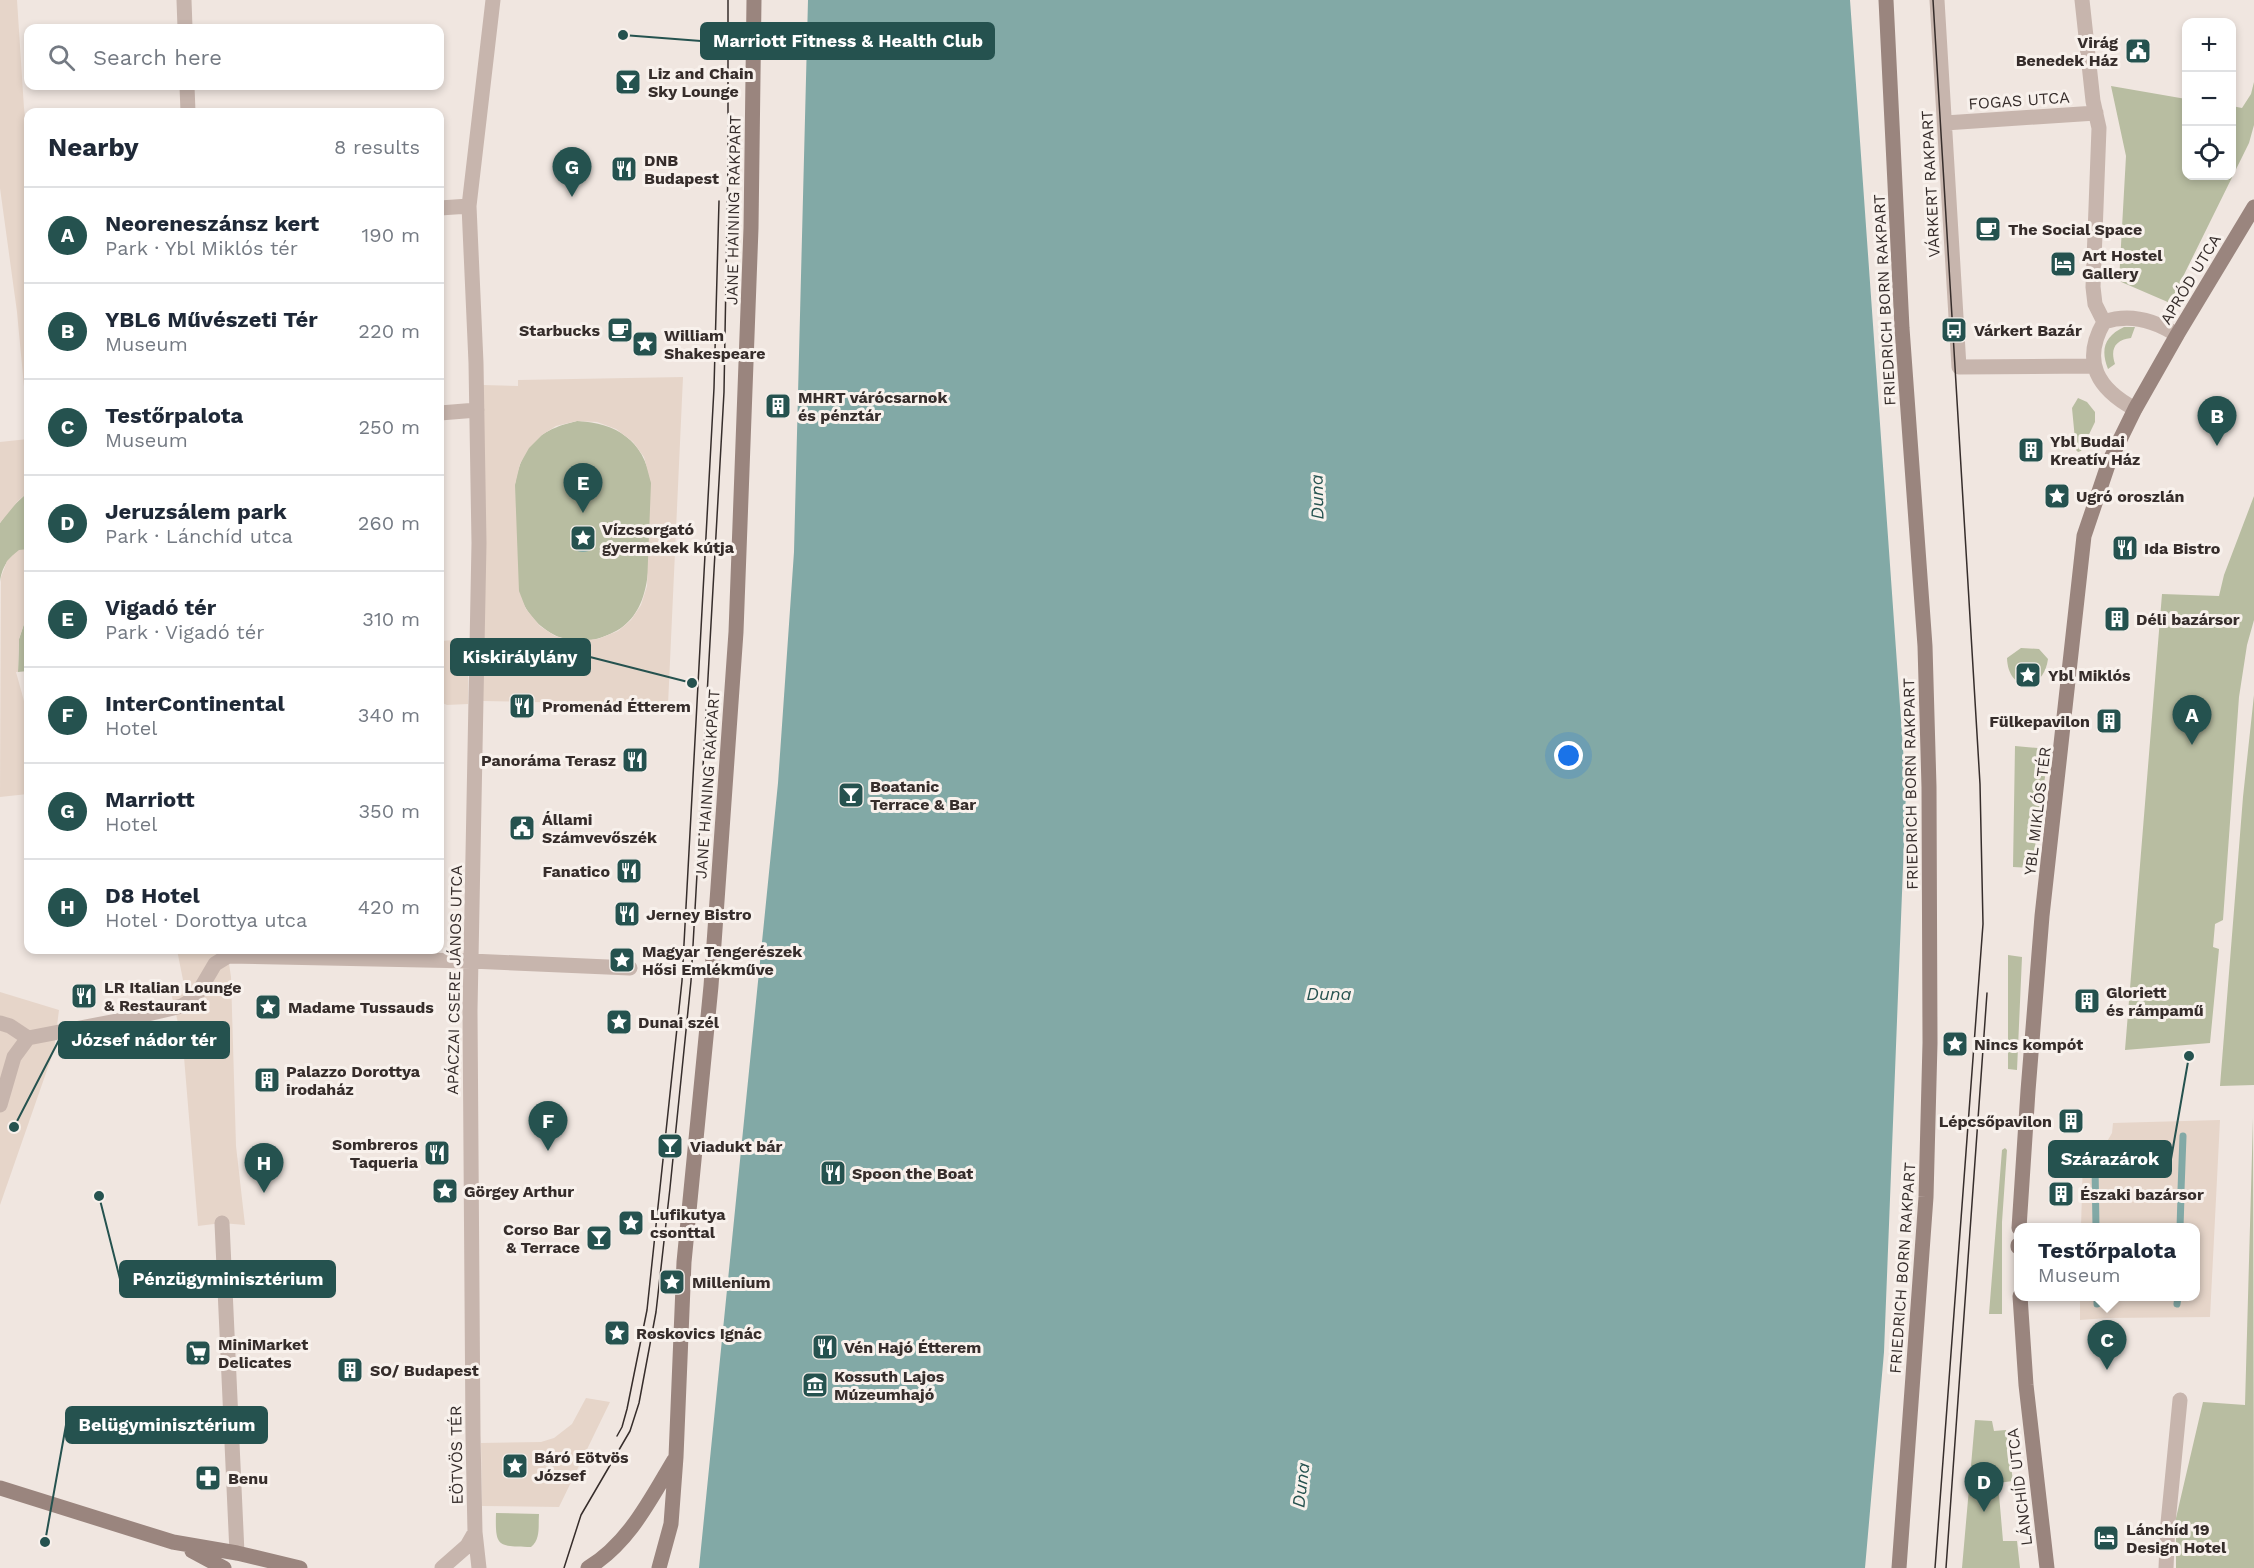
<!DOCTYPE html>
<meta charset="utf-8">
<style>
:root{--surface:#fff;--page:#f6f6f7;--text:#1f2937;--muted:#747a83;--line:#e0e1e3;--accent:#25524f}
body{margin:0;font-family:"Work Sans",sans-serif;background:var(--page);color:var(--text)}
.controls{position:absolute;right:18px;top:18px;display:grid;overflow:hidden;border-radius:12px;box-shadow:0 3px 9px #0003}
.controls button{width:54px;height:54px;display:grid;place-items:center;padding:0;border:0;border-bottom:2px solid var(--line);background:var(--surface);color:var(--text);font:30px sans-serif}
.you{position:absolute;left:1569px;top:756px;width:21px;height:21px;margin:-15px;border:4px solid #fff;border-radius:50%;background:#1a73e8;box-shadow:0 0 0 9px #1a73e833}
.badge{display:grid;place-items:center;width:39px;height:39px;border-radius:50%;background:var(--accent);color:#fff;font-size:20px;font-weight:700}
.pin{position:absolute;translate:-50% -50px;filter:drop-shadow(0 2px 3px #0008)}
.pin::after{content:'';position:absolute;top:32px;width:21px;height:18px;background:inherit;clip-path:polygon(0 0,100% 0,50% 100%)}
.popup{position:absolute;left:2014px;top:1223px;width:186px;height:78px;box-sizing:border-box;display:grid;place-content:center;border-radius:12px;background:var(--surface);filter:drop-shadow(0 2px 4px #0005);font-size:20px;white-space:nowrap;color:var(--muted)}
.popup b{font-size:22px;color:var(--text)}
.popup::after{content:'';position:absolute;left:50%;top:100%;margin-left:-12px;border:12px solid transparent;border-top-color:var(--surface)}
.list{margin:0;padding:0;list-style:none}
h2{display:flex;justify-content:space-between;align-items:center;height:78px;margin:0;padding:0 24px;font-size:26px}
h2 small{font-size:20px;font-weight:400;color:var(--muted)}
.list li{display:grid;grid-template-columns:39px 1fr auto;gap:18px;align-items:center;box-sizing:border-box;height:96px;padding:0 24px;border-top:2px solid var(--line)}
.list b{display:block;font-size:22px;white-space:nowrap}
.list p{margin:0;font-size:20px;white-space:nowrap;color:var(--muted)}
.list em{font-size:20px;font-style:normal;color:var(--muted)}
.icon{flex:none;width:33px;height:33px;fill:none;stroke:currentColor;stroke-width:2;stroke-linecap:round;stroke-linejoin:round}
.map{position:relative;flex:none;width:2254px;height:1568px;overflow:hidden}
.search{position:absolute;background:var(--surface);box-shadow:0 3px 9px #0003;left:24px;top:24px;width:420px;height:66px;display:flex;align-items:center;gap:15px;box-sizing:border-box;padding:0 21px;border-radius:12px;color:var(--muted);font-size:22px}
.panel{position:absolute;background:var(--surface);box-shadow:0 3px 9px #0003;left:24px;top:108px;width:420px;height:846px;border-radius:12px}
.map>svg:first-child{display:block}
</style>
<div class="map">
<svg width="2254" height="1568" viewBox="0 0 2254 1568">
<rect width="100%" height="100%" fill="#f0e6e0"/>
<!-- green -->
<path fill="#b8bda1" d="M2254,82V125L2249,143L2170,303L2119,281L2126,156L2111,86L2186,99V176H2232V106L2242,108L2251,94Z
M2124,327H2135L2131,338C2115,340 2110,349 2115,364L2108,369C2100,349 2105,336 2124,327Z
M2078,398L2087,402L2095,412V422L2081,451L2078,452L2076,450L2072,408Z
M577,421C617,423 643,440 651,481C654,496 650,515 650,531C649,568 651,617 610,634C599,639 587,642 575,641C555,639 537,626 527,610C523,604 519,595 518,589C515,566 516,543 516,520C515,508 514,496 515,484C517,471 521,460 527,450C539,432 557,426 577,421Z
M27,493L28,549C11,552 2,565 0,582V523L9,510Z
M2254,496V620L2247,645L2239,697L2223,920L2215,924L2213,947L2219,949L2210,1043L2125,1050L2162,594L2219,596L2224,575Z
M25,621L28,622V671L18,672L19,639Z
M2021,648L2039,649L2048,659C2043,694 2008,692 2007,658Z
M2254,695V1085L2220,1086L2243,797Z
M2015,746L2049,749L2032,868L2013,867Z
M2008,955L2022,957L2017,1070L2008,1069Z
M2253,1118L2254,1568H2176V1518L2203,1402L2245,1405Z
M2005,1148L2007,1150L2002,1222V1314H1989L2002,1150Z
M1975,1420L1992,1421L1994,1431L2006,1430L2013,1481L1998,1483L2003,1541H2017L2020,1568H1962Z
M496,1513L539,1514C538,1526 541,1539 531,1547C498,1546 495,1548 496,1513Z"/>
<!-- plaza -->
<path fill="#e6d5c9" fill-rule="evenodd" d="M0,0H17L24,108L28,147V429L17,312L0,188Z
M683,377L668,705L483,701V385L518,386V380ZM577,421L597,422L616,429L633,442L644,457L651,483L647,586L641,605L631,620L618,631L598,639L575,641L555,636L540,626L526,609L519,591L515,485L520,464L529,448L542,435L556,426Z
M28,439V495L27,493L18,501L0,523V442Z
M28,549V622L25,621L19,639L18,672H16L24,701L28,700V794L0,797L1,577L7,561L13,555L19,550Z
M468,639V704L447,705L440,702V641Z
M177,950H227L231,977L236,1146L245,1225L222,1223L198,1226L183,1045L170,988L184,985Z
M0,992L59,1010L54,1050L0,1205Z
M2220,1120L2210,1317L2107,1318L2080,1320V1297L2196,1296V1228L2081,1227L2083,1157L2099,1151L2105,1145L2112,1133L2113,1123Z
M586,1398L610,1402L559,1507L482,1506L481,1443L541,1442L554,1438L572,1424Z"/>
<!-- water -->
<path fill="#82a9a6" d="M808,0H1850L1906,791L1884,1352L1865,1568H699L778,783L794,552Z
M571 540a12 12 0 1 1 24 0a12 12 0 1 1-24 0Z"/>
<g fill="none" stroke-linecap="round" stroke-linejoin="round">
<!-- stream -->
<path stroke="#82a9a6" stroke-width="7" d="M2095,1166L2096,1228
M2181,1190L2183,1136
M2180,1228L2181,1196
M2097,1296V1304
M2177,1304L2178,1296"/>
<!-- street -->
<path stroke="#c7b5ad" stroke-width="15" d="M184,0L185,28
M1937,0L1959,367L2094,366
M2082,0L2093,101L2099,128L2093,287L2095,304L2104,322
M187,86L188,112
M1945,123L2096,113
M440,208L469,206
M2135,409C2098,389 2081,362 2104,322C2130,313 2154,320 2177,335
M440,413L477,410
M0,1023L10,1026L28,1038
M28,1038L122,1020L182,1006L195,998L215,964L228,956L471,961L630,968
M0,1105L14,1057L28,1038
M222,1223L237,1553
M442,1568L467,1546L475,1532
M479,1568L475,1532L473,1436L470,1010L479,543L476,363L469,206L493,0
M2166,1568L2168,1523L2180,1400"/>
<!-- secondary -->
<path stroke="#9a857e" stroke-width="15" d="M1886,0L1902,328L1925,646L1929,787L1930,1043L1926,1197L1899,1568
M2019,1228L2028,1091L2042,916L2084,536L2109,462L2135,409L2177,335L2254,207
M2018,1245V1247
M2020,1296L2026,1385L2047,1568
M0,1488L173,1542L237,1553L300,1568
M192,1551L224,1568
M588,1568C629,1543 650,1500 674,1460
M659,1568L671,1524L676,1457L684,1262L711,986L736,632L751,228L754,0"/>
<!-- tram -->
<path stroke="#362d2b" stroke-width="1.5" d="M1933,0L1980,784L1983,924L1935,1568
M617,1436L622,1427L627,1409L647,1310L682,981L714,388L719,201
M564,1568L581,1515L630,1431L639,1403L656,1312L670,1188L691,981L724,392L728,163V0
M1946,1568L1987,993"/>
</g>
<!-- icons -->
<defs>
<g id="civic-square" transform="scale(1.35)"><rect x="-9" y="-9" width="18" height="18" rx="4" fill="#25524f" stroke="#f8f1ec"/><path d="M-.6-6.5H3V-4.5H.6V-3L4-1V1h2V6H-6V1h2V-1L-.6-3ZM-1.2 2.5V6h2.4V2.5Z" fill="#fff"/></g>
<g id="bar-square" transform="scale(1.35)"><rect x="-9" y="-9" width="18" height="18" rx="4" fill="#25524f" stroke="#f8f1ec"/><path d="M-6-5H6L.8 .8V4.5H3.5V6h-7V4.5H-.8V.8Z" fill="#fff"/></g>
<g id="restaurant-square" transform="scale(1.35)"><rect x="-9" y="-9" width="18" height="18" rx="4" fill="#25524f" stroke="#f8f1ec"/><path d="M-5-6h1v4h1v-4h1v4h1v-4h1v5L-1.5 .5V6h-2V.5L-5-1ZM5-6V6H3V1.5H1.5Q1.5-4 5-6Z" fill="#fff"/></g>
<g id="cafe-square" transform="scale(1.35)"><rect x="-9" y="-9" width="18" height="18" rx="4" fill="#25524f" stroke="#f8f1ec"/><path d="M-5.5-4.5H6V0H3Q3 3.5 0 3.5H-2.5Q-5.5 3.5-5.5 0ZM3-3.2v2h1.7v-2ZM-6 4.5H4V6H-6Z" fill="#fff"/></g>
<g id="hotel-square" transform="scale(1.35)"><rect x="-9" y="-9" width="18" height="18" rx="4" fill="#25524f" stroke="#f8f1ec"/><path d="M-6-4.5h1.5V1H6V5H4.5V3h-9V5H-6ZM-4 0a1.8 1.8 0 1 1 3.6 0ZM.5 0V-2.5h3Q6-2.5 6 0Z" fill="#fff"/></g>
<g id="bus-square" transform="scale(1.35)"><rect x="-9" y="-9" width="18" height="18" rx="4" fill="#25524f" stroke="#f8f1ec"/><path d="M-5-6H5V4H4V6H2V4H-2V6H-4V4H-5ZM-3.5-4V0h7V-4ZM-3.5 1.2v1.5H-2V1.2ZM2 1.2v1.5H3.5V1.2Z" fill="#fff"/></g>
<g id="sight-square" transform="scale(1.35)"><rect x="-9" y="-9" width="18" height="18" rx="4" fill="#25524f" stroke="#f8f1ec"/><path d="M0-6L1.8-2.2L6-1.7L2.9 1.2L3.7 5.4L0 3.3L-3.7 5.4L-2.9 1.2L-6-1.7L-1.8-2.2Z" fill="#fff"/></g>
<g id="building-square" transform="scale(1.35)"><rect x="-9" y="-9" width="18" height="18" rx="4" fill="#25524f" stroke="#f8f1ec"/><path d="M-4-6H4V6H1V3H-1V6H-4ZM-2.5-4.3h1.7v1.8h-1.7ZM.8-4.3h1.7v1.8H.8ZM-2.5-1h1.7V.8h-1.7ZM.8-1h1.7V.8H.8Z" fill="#fff"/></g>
<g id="supermarket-square" transform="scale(1.35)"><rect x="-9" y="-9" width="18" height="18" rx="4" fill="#25524f" stroke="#f8f1ec"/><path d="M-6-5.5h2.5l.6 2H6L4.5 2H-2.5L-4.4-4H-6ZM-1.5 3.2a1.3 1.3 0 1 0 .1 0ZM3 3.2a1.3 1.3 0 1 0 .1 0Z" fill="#fff"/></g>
<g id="museum-square" transform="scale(1.35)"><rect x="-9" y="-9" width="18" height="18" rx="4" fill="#25524f" stroke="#f8f1ec"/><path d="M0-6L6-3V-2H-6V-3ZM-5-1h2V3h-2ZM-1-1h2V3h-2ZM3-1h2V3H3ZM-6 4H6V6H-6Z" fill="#fff"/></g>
<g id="pharmacy-square" transform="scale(1.35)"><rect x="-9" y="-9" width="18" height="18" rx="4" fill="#25524f" stroke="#f8f1ec"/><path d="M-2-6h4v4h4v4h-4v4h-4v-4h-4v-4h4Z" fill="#fff"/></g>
</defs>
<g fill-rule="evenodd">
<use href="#civic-square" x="2138" y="51"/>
<use href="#bar-square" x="628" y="82"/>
<use href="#restaurant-square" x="624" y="169"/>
<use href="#cafe-square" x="1988" y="229"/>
<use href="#hotel-square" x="2063" y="264"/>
<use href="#cafe-square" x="620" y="330"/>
<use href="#bus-square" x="1954" y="330"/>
<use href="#sight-square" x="645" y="344"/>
<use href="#building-square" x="778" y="406"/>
<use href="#building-square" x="2031" y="450"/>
<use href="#sight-square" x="2057" y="496"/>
<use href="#sight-square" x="583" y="538"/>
<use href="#restaurant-square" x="2125" y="548"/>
<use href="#building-square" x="2117" y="619"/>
<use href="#sight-square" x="2028" y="675"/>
<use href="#restaurant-square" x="522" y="706"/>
<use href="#building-square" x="2109" y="721"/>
<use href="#restaurant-square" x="635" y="760"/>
<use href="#bar-square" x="851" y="795"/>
<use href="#civic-square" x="522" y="828"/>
<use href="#restaurant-square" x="629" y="871"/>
<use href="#restaurant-square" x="627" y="914"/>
<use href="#sight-square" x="622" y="960"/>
<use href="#restaurant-square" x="84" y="996"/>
<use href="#building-square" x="2087" y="1001"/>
<use href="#sight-square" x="268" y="1007"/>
<use href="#sight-square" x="619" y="1022"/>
<use href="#sight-square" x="1955" y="1044"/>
<use href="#building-square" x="267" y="1080"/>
<use href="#building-square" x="2071" y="1121"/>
<use href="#bar-square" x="670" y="1146"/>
<use href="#restaurant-square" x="437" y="1153"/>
<use href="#restaurant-square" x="833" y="1173"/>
<use href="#sight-square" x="445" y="1191"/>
<use href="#building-square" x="2061" y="1194"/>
<use href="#sight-square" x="631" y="1223"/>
<use href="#bar-square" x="599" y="1238"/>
<use href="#sight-square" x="672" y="1282"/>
<use href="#sight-square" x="617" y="1333"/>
<use href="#restaurant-square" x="825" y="1347"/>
<use href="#supermarket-square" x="198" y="1353"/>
<use href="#building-square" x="350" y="1370"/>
<use href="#museum-square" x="815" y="1385"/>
<use href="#sight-square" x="515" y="1466"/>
<use href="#pharmacy-square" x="208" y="1478"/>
<use href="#hotel-square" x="2106" y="1538"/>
</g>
<g text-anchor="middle" stroke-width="6" stroke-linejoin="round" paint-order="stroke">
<!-- poi labels -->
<g font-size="16" font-weight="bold" fill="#362d2b" stroke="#f8f1ec" text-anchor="start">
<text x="2118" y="48" text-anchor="end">Virág<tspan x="2118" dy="18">Benedek Ház</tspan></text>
<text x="648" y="79">Liz and Chain<tspan x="648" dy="18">Sky Lounge</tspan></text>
<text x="644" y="166">DNB<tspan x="644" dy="18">Budapest</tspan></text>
<text x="2008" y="235">The Social Space</text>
<text x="2082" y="261">Art Hostel<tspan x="2082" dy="18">Gallery</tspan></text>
<text x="600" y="336" text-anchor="end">Starbucks</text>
<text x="1974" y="336">Várkert Bazár</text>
<text x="664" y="341">William<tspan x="664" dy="18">Shakespeare</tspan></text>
<text x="798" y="403">MHRT várócsarnok<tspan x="798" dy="18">és pénztár</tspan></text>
<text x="2050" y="447">Ybl Budai<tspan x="2050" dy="18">Kreatív Ház</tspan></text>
<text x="2076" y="502">Ugró oroszlán</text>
<text x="602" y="535">Vízcsorgató<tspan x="602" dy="18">gyermekek kútja</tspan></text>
<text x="2144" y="554">Ida Bistro</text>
<text x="2136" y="625">Déli bazársor</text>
<text x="2048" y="681">Ybl Miklós</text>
<text x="542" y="712">Promenád Étterem</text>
<text x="2090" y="727" text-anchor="end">Fülkepavilon</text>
<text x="616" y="766" text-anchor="end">Panoráma Terasz</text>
<text x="870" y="792">Boatanic<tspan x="870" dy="18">Terrace &amp; Bar</tspan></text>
<text x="542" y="825">Állami<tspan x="542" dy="18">Számvevőszék</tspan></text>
<text x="610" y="877" text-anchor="end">Fanatico</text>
<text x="646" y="920">Jerney Bistro</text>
<text x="642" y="957">Magyar Tengerészek<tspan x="642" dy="18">Hősi Emlékműve</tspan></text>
<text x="104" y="993">LR Italian Lounge<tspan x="104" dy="18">&amp; Restaurant</tspan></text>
<text x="2106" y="998">Gloriett<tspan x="2106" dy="18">és rámpamű</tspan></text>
<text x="288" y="1013">Madame Tussauds</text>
<text x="638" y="1028">Dunai szél</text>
<text x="1974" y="1050">Nincs kompót</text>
<text x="286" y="1077">Palazzo Dorottya<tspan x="286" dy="18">irodaház</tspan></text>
<text x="2052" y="1127" text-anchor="end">Lépcsőpavilon</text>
<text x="418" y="1150" text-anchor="end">Sombreros<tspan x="418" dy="18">Taqueria</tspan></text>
<text x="690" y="1152">Viadukt bár</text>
<text x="852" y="1179">Spoon the Boat</text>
<text x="464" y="1197">Görgey Arthur</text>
<text x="2080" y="1200">Északi bazársor</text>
<text x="650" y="1220">Lufikutya<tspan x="650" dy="18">csonttal</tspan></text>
<text x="580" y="1235" text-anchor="end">Corso Bar<tspan x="580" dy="18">&amp; Terrace</tspan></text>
<text x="692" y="1288">Millenium</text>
<text x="636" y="1339">Roskovics Ignác</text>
<text x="218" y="1350">MiniMarket<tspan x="218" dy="18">Delicates</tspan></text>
<text x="844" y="1353">Vén Hajó Étterem</text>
<text x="370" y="1376">SO/ Budapest</text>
<text x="834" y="1382">Kossuth Lajos<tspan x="834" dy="18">Múzeumhajó</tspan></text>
<text x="534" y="1463">Báró Eötvös<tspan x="534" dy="18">József</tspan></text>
<text x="228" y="1484">Benu</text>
<text x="2126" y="1535">Lánchíd 19<tspan x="2126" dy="18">Design Hotel</tspan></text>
</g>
<!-- street labels -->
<g font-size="16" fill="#362d2b" stroke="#f8f1ec">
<text transform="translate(2019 100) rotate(-4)" y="6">FOGAS UTCA</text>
<text transform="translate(1930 184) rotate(-93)" y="6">VÁRKERT RAKPART</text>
<text transform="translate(733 210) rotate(-89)" y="6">JANE HAINING RAKPART</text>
<text transform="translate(2190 279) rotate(-59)" y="6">APRÓD UTCA</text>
<text transform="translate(1884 300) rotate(-93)" y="6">FRIEDRICH BORN RAKPART</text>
<text transform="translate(707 784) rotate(-86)" y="6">JANE HAINING RAKPART</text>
<text transform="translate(1910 784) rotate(-91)" y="6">FRIEDRICH BORN RAKPART</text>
<text transform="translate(2037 811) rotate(-83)" y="6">YBL MIKLÓS TÉR</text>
<text transform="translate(454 980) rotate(-89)" y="6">APÁCZAI CSERE JÁNOS UTCA</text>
<text transform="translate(1902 1268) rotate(-86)" y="6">FRIEDRICH BORN RAKPART</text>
<text transform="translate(456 1455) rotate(-91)" y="6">EÖTVÖS TÉR</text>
<text transform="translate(2019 1487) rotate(-97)" y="6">LÁNCHÍD UTCA</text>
</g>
<!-- water labels -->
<g font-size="18" font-style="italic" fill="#25524f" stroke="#f8f1ec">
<text transform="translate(1317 497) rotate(-91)" y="6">Duna</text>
<text x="1329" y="1000">Duna</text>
<text transform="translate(1301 1485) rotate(-83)" y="6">Duna</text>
</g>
</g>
<!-- callouts -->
<path fill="none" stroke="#25524f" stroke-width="2" d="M623 35L701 41M692 683L590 657M14 1127L59 1040M2189 1056L2171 1159M99 1196L120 1279M45 1542L66 1425"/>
<g fill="#25524f" stroke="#f8f1ec" stroke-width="2">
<circle cx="623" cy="35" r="6"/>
<circle cx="692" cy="683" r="6"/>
<circle cx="14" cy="1127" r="6"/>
<circle cx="2189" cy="1056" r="6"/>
<circle cx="99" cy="1196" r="6"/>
<circle cx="45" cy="1542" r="6"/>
</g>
<g fill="#25524f" stroke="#25524f" stroke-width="2">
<rect x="701" y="23" width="293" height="36" rx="6"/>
<rect x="451" y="639" width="139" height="36" rx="6"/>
<rect x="59" y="1022" width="170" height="36" rx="6"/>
<rect x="2049" y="1141" width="122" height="36" rx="6"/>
<rect x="120" y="1261" width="215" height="36" rx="6"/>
<rect x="66" y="1407" width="201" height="36" rx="6"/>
</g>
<g font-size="18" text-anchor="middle" font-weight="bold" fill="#fff">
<text x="848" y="47">Marriott Fitness &amp; Health Club</text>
<text x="520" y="663">Kiskirálylány</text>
<text x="144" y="1046">József nádor tér</text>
<text x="2110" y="1165">Szárazárok</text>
<text x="228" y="1285">Pénzügyminisztérium</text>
<text x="167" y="1431">Belügyminisztérium</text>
</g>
</svg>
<div class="controls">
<button>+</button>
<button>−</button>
<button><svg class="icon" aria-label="locate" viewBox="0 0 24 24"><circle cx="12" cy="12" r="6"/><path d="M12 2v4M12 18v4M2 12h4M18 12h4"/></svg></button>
</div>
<div class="you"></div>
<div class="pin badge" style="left:2192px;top:745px">A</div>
<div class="pin badge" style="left:2217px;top:446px">B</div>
<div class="pin badge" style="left:2107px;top:1370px">C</div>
<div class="popup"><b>Testőrpalota</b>Museum</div>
<div class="pin badge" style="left:1984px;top:1512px">D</div>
<div class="pin badge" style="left:583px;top:513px">E</div>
<div class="pin badge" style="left:548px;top:1151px">F</div>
<div class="pin badge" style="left:572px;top:197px">G</div>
<div class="pin badge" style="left:264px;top:1193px">H</div>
<div class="search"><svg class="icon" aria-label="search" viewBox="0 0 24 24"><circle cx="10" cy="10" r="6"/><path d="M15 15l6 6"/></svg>Search here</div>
<section class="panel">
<h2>Nearby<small>8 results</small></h2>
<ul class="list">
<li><span class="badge">A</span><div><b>Neoreneszánsz kert</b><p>Park · Ybl Miklós tér</p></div><em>190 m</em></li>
<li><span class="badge">B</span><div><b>YBL6 Művészeti Tér</b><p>Museum</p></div><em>220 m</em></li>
<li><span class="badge">C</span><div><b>Testőrpalota</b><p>Museum</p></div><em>250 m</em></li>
<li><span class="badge">D</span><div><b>Jeruzsálem park</b><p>Park · Lánchíd utca</p></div><em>260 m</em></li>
<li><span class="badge">E</span><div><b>Vigadó tér</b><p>Park · Vigadó tér</p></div><em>310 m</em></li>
<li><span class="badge">F</span><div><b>InterContinental</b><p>Hotel</p></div><em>340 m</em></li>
<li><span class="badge">G</span><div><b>Marriott</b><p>Hotel</p></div><em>350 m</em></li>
<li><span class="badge">H</span><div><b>D8 Hotel</b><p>Hotel · Dorottya utca</p></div><em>420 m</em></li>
</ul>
</section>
</div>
